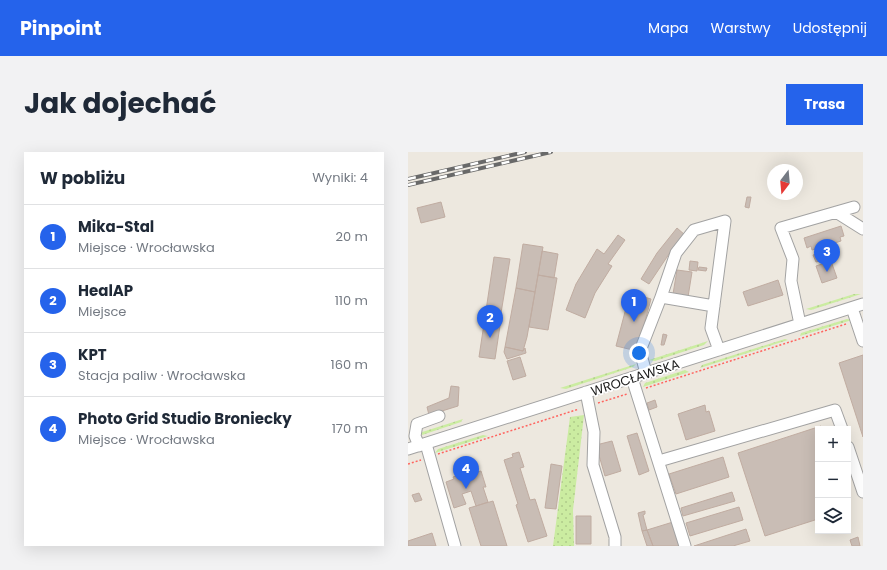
<!DOCTYPE html>
<html lang="pl">
<meta charset="utf-8">
<style>
:root{--surface:#fff;--page:#f2f2f3;--text:#1f2937;--muted:#747a83;--line:#e0e1e3;--accent:#2563eb}
body{margin:0;font-family:Poppins,sans-serif;background:var(--page);color:var(--text)}
.controls{position:absolute;right:12px;bottom:12px;display:grid;overflow:hidden;border-radius:0px;box-shadow:0 4px 16px #0002}
.controls button{width:36px;height:36px;display:grid;place-items:center;padding:0;border:0;border-bottom:1px solid var(--line);background:var(--surface);color:var(--text);font:20px sans-serif}
.compass{position:absolute;left:359px;top:12px;width:36px;height:36px;border-radius:50%;background:var(--surface);box-shadow:0 4px 16px #0002;rotate:196deg}
.you{position:absolute;left:231px;top:201px;width:14px;height:14px;margin:-10px;border:3px solid #fff;border-radius:50%;background:#1a73e8;box-shadow:0 0 0 6px #1a73e833}
.badge{display:grid;place-items:center;width:26px;height:26px;border-radius:50%;background:var(--accent);color:#fff;font-size:13px;font-weight:700}
.pin{position:absolute;translate:-50% -33px;filter:drop-shadow(0 1px 2px #0008)}
.pin::after{content:'';position:absolute;top:21px;width:14px;height:12px;background:inherit;clip-path:polygon(0 0,100% 0,50% 100%)}
.list{margin:0;padding:0;list-style:none}
h2{display:flex;justify-content:space-between;align-items:center;height:52px;margin:0;padding:0 16px;font-size:17px}
h2 small{font-size:13px;font-weight:400;color:var(--muted)}
.list li{display:grid;grid-template-columns:26px 1fr auto;gap:12px;align-items:center;box-sizing:border-box;height:64px;padding:0 16px;border-top:1px solid var(--line)}
.list b{display:block;font-size:15px;white-space:nowrap}
.list p{margin:0;font-size:13px;white-space:nowrap;color:var(--muted)}
.list em{font-size:13px;font-style:normal;color:var(--muted)}
.icon{flex:none;width:22px;height:22px;fill:none;stroke:currentColor;stroke-width:2;stroke-linecap:round;stroke-linejoin:round}
.map{position:relative;flex:none;width:455px;height:394px;overflow:hidden;border-radius:0px}
header{display:flex;align-items:center;gap:24px;box-sizing:border-box;height:56px;padding:0 20px;background:var(--accent);color:#fff}
header strong{font-size:19px}
nav{display:flex;gap:22px;margin-inline-start:auto;font-size:14px}
.intro{display:flex;align-items:center;justify-content:space-between;box-sizing:border-box;height:96px;padding:0 24px}
h1{margin:0;font-size:28px}
.button{padding:10px 18px;border-radius:0px;background:var(--accent);color:#fff;font-size:14px;font-weight:700}
main{display:flex;gap:24px;padding:0 24px}
aside{flex:1;background:var(--surface);border-radius:0px;box-shadow:0 4px 16px #0002}
.map>svg:first-child{display:block}
</style>
<header>
<strong>Pinpoint</strong>
<nav><a>Mapa</a><a>Warstwy</a><a>Udostępnij</a></nav>
</header>
<div class="intro"><h1>Jak dojechać</h1><a class="button">Trasa</a></div>
<main>
<aside>
<h2>W pobliżu<small>Wyniki: 4</small></h2>
<ul class="list">
<li><span class="badge">1</span><div><b>Mika-Stal</b><p>Miejsce · Wrocławska</p></div><em>20 m</em></li>
<li><span class="badge">2</span><div><b>HealAP</b><p>Miejsce</p></div><em>110 m</em></li>
<li><span class="badge">3</span><div><b>KPT</b><p>Stacja paliw · Wrocławska</p></div><em>160 m</em></li>
<li><span class="badge">4</span><div><b>Photo Grid Studio Broniecky</b><p>Miejsce · Wrocławska</p></div><em>170 m</em></li>
</ul>
</aside>
<div class="map">
<svg width="455" height="394" viewBox="0 0 455 394">
<defs>
<pattern id="grass-dots" width="8" height="8" patternUnits="userSpaceOnUse"><rect width="8" height="8" fill="#cbeca1"/><path d="M2 2h.1M6 6h.1" fill="none" stroke="#aeca8a" stroke-width="1.8" stroke-linecap="round"/></pattern>
</defs>
<rect width="100%" height="100%" fill="#ede8df"/>
<!-- grass -->
<path fill="url(#grass-dots)" d="M446,142H453L403,158L398,157Z
M439,167L444,168L392,184L393,181Z
M377,187L380,188L292,216L294,213Z
M300,189L296,193L247,209L241,208Z
M228,212L225,215L158,237L152,236Z
M277,218L281,220L235,235L237,231Z
M176,263L165,358L166,394H145L162,265Z
M55,267L53,270L14,283L11,281Z
M75,283L80,284L27,301L30,297Z"/>
<!-- building -->
<path fill="#c9bdb5" stroke="#c0aca1" d="M339,45H343L341,56L337,55Z
M33,50L37,65L13,71L9,56Z
M433,74L436,84L432,85L433,89L404,98L403,94L399,96L396,86Z
M269,76L277,83L263,99L241,132L233,127L249,101Z
M210,83L217,88L200,112L204,114L187,141L177,166L158,158L168,132L189,97L196,102Z
M115,92L135,95L127,140L108,136Z
M134,99L150,102L146,126L130,123Z
M417,99L419,107L408,110L405,103Z
M86,105L102,107L92,167L77,165Z
M282,109L290,110L289,119L281,118Z
M423,109L429,126L414,131L408,114Z
M291,115L299,116L298,119L290,118Z
M269,118L284,120L280,145L265,142Z
M130,123L149,126L140,178L121,175Z
M370,128L375,143L340,154L335,140Z
M108,136L127,140L119,185L115,199L97,195Z
M222,141L243,147L229,199L208,194Z
M77,165L93,167L87,207L71,205Z
M255,182L259,183L256,193H253Z
M97,195L115,199L117,196L118,201L99,207L96,200Z
M455,203V285L431,211Z
M112,205L118,224L105,228L99,209Z
M43,234L51,235L50,254L21,263L19,255L41,246Z
M247,248L249,255L241,258L239,251Z
M297,253L298,260L301,259L307,279L278,288L270,262Z
M413,274L415,277H410V367L357,384L330,301Z
M229,281L241,319L231,323L219,284Z
M204,289L213,319L197,324L188,293Z
M111,300L116,315L112,316L122,348L127,347L139,384L120,390L108,353L110,352L96,308L105,305L104,302Z
M315,305L321,325L268,342L261,322Z
M143,312L154,314L148,357L137,356Z
M73,319L78,335H75L80,350L68,354L63,339L54,342L58,352L46,356L38,330L46,327L45,325L60,320L61,322Z
M324,340L327,349L275,364L273,356Z
M11,341L14,348L7,350L4,343Z
M85,349L99,394H73L61,356Z
M331,355L335,368L282,384L278,371Z
M237,359V362L235,363L239,378L234,379L230,361Z
M168,364H183V392H168Z
M265,370L273,394H245L239,378Z
M338,377L342,389L325,394H286Z
M239,378L245,394H239L234,379Z
M24,381L28,394H0V389Z
M450,385L452,394H444L442,388Z"/>
<g fill="none" stroke-linecap="round" stroke-linejoin="round">
<!-- minor casing -->
<g stroke="#a2a2a2" stroke-width="13">
<path id="minor" d="M428,60L455,77
M306,154L253,145L268,101L286,78L317,69L303,176L311,198
M444,156L455,189
M392,172L383,129L385,107L373,76L446,55
M238,221L232,199L253,145
M224,226L277,394
M178,240L186,280L185,313L207,385V394
M18,292L47,394
M11,294L7,284L9,272L31,264
M440,295L455,340
M0,297L455,152
M251,309L427,258L434,277"/>
</g>
<!-- path -->
<path stroke="#ff645f" stroke-width="1.5" stroke-dasharray="2 2" stroke-linecap="butt" d="M238,236L438,172
M190,251L219,242
M30,302L171,257
M0,312L13,308"/>
<!-- minor -->
<use href="#minor" stroke="#fff" stroke-width="11"/>
<!-- rail casing -->
<g stroke="#696969" stroke-width="4">
<path id="rail" d="M0,27L117,0
M0,33L143,0"/>
</g>
<!-- rail -->
<use href="#rail" stroke="#fff" stroke-width="2.5" stroke-dasharray="8" stroke-linecap="butt"/>
</g>
<g text-anchor="middle" stroke-width="3.5" stroke-linejoin="round" paint-order="stroke">
<!-- street labels -->
<g font-size="13" fill="#1b1b1b" stroke="#fff">
<text transform="translate(227 225) rotate(-18)" y="5">WROCŁAWSKA</text>
</g>
</g>
</svg>
<div class="controls">
<button>+</button>
<button>−</button>
<button><svg class="icon" aria-label="layers" viewBox="0 0 24 24"><path d="M12 4l9 5-9 5-9-5zM3 14l9 5 9-5"/></svg></button>
</div>
<svg class="compass" viewBox="-18 -18 36 36"><path d="M0-13l5 13h-10z" fill="#e53935"/><path d="M0 13l5-13h-10z" fill="#747a83"/></svg>
<div class="you"></div>
<div class="pin badge" style="left:226px;top:170px">1</div>
<div class="pin badge" style="left:82px;top:186px">2</div>
<div class="pin badge" style="left:419px;top:120px">3</div>
<div class="pin badge" style="left:58px;top:337px">4</div>
</div>
</main>
